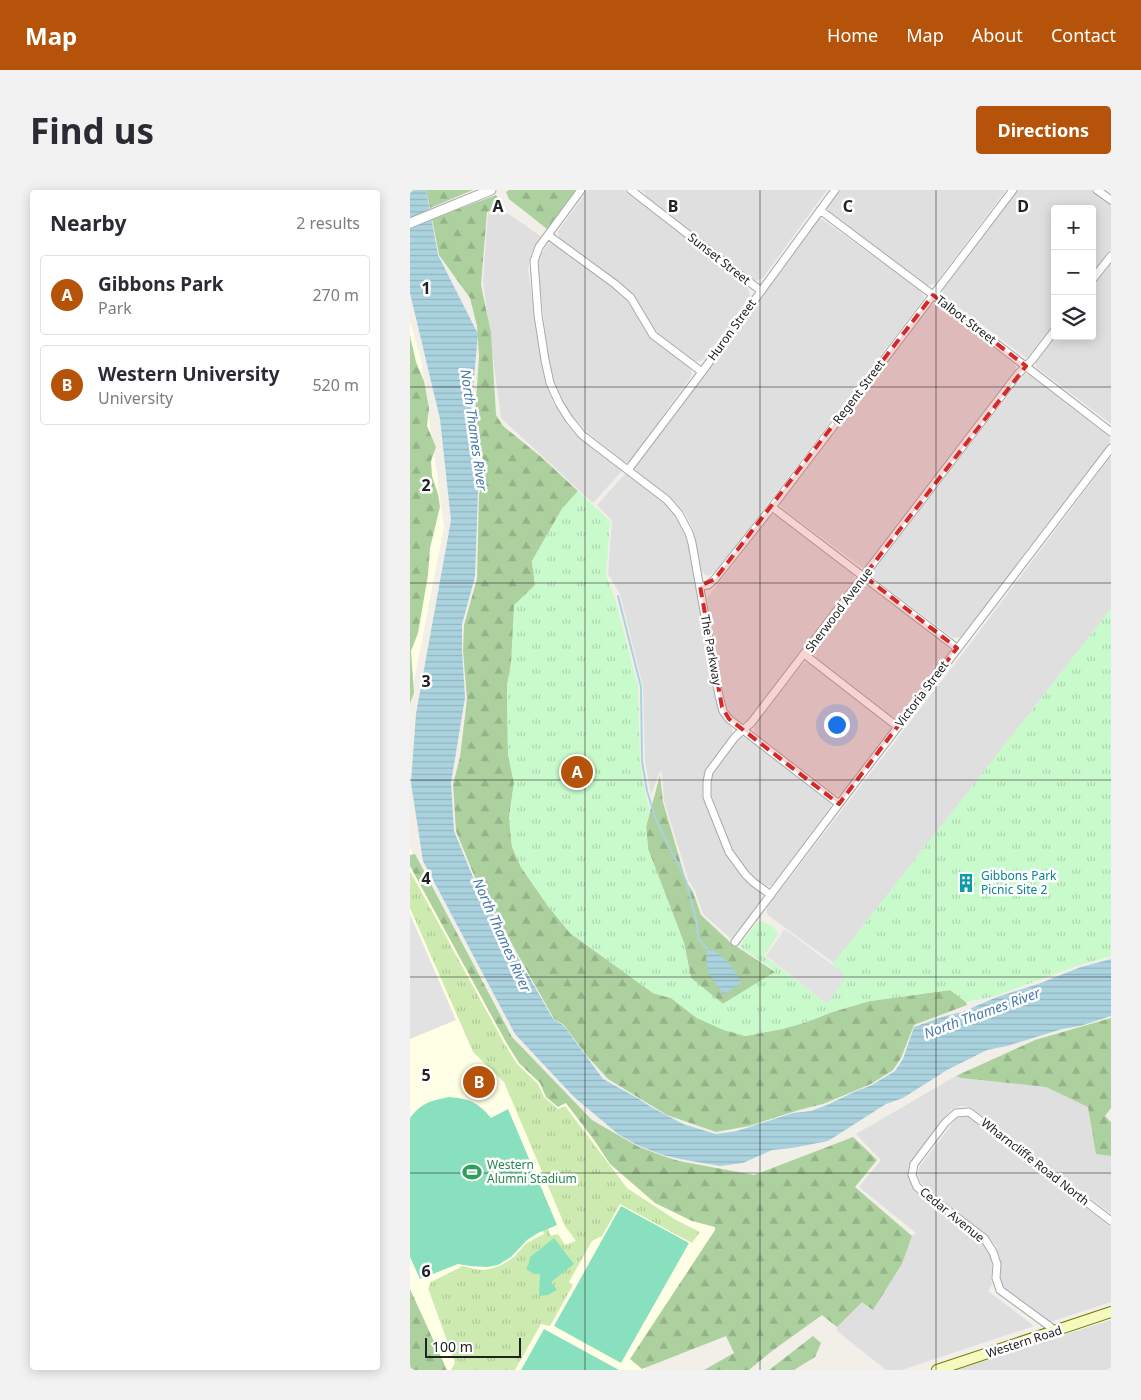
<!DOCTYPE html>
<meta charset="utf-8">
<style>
:root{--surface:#fff;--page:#f2f2f3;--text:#2b2b33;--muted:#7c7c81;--line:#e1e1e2;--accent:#b45309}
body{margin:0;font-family:"Noto Sans",sans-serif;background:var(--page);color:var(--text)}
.controls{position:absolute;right:15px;top:15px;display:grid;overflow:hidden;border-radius:5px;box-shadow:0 2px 12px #0003}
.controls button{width:45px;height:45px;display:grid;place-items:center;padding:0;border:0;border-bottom:1px solid var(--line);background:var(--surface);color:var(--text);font:25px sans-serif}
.scale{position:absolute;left:15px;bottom:12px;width:96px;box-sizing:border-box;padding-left:5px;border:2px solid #222;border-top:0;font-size:14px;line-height:18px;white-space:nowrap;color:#222;-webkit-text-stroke:4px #fff;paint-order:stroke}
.you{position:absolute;left:426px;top:534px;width:18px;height:18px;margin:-12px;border:4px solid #fff;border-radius:50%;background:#1a73e8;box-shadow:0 0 0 8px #1a73e833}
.badge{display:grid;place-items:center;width:32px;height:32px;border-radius:50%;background:var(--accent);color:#fff;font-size:16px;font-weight:700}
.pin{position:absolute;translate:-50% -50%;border:2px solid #fff;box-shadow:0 1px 5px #0006}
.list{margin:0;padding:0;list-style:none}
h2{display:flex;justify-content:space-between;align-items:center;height:65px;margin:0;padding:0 20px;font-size:21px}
h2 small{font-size:16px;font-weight:400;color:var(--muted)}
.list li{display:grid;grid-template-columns:32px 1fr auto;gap:15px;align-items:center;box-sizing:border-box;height:80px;margin:0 10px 10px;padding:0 10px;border:1px solid var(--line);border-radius:5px}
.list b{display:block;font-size:19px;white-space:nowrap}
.list p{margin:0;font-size:16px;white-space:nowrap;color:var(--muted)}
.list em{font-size:16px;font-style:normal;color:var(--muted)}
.icon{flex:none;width:28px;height:28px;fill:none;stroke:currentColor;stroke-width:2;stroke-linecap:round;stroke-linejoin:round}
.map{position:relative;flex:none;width:701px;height:1180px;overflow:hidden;border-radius:5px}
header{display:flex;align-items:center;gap:30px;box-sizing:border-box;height:70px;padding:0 25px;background:var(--accent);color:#fff}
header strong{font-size:24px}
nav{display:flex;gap:28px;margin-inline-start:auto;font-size:18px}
.intro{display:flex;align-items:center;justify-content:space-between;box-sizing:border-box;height:120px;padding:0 30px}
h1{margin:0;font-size:35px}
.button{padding:12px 22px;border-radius:5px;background:var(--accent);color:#fff;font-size:18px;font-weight:700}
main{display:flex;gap:30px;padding:0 30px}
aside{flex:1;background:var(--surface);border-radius:5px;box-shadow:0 2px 12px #0003}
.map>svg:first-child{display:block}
</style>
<header>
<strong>Map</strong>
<nav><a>Home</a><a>Map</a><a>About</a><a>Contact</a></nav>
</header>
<div class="intro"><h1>Find us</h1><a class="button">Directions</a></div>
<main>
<aside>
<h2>Nearby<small>2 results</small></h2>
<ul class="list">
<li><span class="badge">A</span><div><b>Gibbons Park</b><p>Park</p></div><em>270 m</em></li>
<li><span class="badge">B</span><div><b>Western University</b><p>University</p></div><em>520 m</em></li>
</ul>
</aside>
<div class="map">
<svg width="701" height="1180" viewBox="0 0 701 1180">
<defs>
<pattern id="grass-tufts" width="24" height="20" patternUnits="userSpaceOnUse" patternTransform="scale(1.25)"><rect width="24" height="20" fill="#cdebb0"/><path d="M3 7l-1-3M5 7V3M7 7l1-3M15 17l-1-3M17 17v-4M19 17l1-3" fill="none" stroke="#b0c997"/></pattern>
<pattern id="forest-firs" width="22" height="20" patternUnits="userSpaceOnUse" patternTransform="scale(1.25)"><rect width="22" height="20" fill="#add19e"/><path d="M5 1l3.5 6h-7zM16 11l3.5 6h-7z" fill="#95b388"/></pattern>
<pattern id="park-tufts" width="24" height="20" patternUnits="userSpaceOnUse" patternTransform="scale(1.25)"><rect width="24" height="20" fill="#c8facc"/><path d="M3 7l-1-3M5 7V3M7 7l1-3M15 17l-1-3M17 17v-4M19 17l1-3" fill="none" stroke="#acd6af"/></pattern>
<pattern id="water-rules" width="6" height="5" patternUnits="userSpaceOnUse" patternTransform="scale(1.25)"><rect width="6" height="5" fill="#aad3df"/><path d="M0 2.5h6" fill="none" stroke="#92b5bf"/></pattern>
</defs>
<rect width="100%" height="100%" fill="#f2efe9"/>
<!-- residential -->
<path fill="#e0dfdf" d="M178,0H216L337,94L340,106L295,168L290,171H284L254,149L241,135L221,104L210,94L152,51L149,47L148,41Z
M231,0H417L353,88L345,91L341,89L234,6L236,4Z
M429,0H596L526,93L520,95H515L418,23L417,16Z
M607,0H682L701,14V59L682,84V19H645V134L620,166L616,168L536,108L533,103V98Z
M90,18L132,47L121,64L118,79L129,158L134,188L143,213L156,233L172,250L212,281L183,313L91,228L73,91L78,23Z
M408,28L412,29L509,99L514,106L513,110L308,379L299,386L294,384L291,379L283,339L276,325L262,308L228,283L225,279V276Z
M141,53L144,54L207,99L214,106L240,146L279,176L282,183L280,188L221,270L218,272H214L179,244L162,227L152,212L143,192L139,175L128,79L129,67L138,54Z
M701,71V234L626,177L625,172L645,145V146H682V96Z
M525,114L604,173L606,177L605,181L457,376L453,378L374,320L370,316V310L517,119L521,115Z
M615,184H620L698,245L700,249V252L552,447L543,448L464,389L462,385L463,379Z
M701,266V419L424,773L359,726L356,721L358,716L550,467Z
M216,283L256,315L269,330L277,346L309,519L313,528L320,534L323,540L322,545L295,582L292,596L293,609L316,664L323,676L335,689L349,699L352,705L351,712L321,749L293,724L285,701L279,691L254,611L252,584L250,581L241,605L235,571L233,497L210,404L198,384L202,330L187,315Z
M366,324L442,382L445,388L444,393L341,530L336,533L330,532L322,526L317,518L314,508L297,408L361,325Z
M459,395L538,454L540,459V463L492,525L486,528L481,526L406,468L404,462L407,454L449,400Z
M400,472L479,534L481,538L478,543L434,602L428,605L424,604L347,545L344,539L346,533L391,476L395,473Z
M332,547H336L421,613L420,618L365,692L361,696H356L351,693L337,681L329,670L321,657L300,601V592L302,585L328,549Z
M546,886L551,888L636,897L679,917L686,963L701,966V1024L560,917L552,916L542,919L534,928L500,974L498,983L500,991L506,1000L571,1052L578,1059L581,1068L582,1077L581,1087L582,1095L578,1101L624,1136L492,1180H476L427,1141V1137L452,1111L463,1120L492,1074L502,1046L506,1043L449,997L471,970L446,944Z
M552,926L560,927L701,1037V1112L640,1132L590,1094L589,1087L590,1067L586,1056L578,1047L515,997L510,991L508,984L510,976L546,929Z
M701,1130V1180H545Z"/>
<!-- education -->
<path fill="#ffffe5" d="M0,131L11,170L34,337L0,511Z
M0,655L4,672L109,862L167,922L244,968L338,990L228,1167L236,1180H0Z"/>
<!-- grass -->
<path fill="url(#grass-tufts)" d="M0,681L94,853L107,874L128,894L134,907L148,919L155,916L217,998L266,1030L290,1042L282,1053L210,1014L192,1046L182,1051L159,1092L163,1095L140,1136L131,1134L105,1180H41L45,1173L18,1098L21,1092L53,1076C73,1083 88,1080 105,1066C109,1062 112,1057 116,1054C121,1050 128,1047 134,1044L123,1018L138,1038L141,1046L148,1044L155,1055L166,1051L155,1036L94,892L63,862L54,841L0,718Z"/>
<!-- forest -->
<path fill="url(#forest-firs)" d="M16,0H63L20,18Z
M99,0H166L137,39L99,9L96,2Z
M86,5L92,16L77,22L71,95L81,143L86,225L93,236L130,266L168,301L152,319L122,371L125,395L101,474L97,496L98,564L104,593L99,628L102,657L111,677L138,716L160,743L243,803L261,808L287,828L335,846L372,839L397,832L422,822L460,811L540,800L556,812L557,815L504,835L491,868L483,880L461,894L413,914L389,920L339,936L306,942L257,925L198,889L177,866L154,835L144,829L66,690L46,641L43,594L50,567L57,509L53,461L54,435L67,389L69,304L78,276L63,254L69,166L67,136L60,108L29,65L22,29Z
M0,146L6,172L14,191L19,218L17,236L26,257L21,271L22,286L28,304L30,317L20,358L18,385L8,443L1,461L4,503L0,513Z
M250,585L253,612L276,691L283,702L291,725L320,752L365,782L313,814L281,788L274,753L238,659L236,637Z
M5,664L102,847L182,930L227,956L253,966L269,971L344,985L443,947L467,970L445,997L502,1046L492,1074L463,1120L452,1112L427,1137L412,1125L362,1161L339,1180H294L324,1163L316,1146L232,1179L220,1169L305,1040V1037L282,1031L245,1013L200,974L184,950L156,913L148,917L136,907L130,893L109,873L97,854L0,676V665Z
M701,828V918L695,926L701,932V966L686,964L678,917L636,897L551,888L546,886L625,850Z
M0,1099L37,1180H0Z
M403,1146L411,1153L405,1167L384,1180H359Z"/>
<!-- park -->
<path fill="url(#park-tufts)" d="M168,301L200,331L196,386L205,409L228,497L230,571L235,602L240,620L236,637L238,659L274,753L281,788L313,814L366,781L329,756L346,734L350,731C357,733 365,737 368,744L354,766L417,814L433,783L422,775L701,419V766L670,775L582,807L556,812L540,800L460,811L422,822L397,832L372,839L335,846L313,840L287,828L261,808L243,803L160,743L138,716L111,677L102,656L99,628L104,593L98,564L97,496L101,474L104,415L125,395L122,371L152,319Z"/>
<!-- pitch -->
<path fill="#88e0be" d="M40,907C59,909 68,912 81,928L98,919L147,1035L128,1043L117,1050L101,1067L88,1075L77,1077L60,1076L48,1074L10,1089L0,1067V928C11,913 22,910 40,907Z
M211,1016L279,1053L211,1173L144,1136Z
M144,1048L164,1074L141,1092L147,1100L138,1105L129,1106L130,1084H124L116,1079L119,1073L120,1067Z
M134,1139L209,1180H111Z"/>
<!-- parking -->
<path fill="#e2e2e2" d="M0,724L46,830L0,849Z
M375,739L433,783L434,790L417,814L356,766Z"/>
<!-- water -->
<path fill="url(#water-rules)" d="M0,0H16L28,65L68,144L59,243L68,302L65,387L52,434V461L55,508L41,593L44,641L65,692L143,829L154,836L193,889L229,909L241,917L273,934L306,944L327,941L383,923L401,921L417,915L444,902L462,895L485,881L493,869L504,837L535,826L552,822L587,807L628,794L671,777L701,769V826L670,836L652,839L597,856L577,860L537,880L493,908L476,914L418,951L382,958L362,960L333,973L310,976L270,969L253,965L227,955L208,944L164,907L105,844L13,671L1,593L6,524L41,330L30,229L0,103Z
M297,759C313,761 324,780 332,792L314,805L300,785L296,772Z"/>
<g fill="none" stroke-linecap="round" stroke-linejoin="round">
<!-- stream -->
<path stroke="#aad3df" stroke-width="2" d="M208,406L231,497L232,571L237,601L246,630L276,691L287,733L288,748L297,759"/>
<!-- minor casing -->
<g stroke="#a9a9a9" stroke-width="9">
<path id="minor" d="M171,0L129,57L124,71L128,125L135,170L140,193L149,213L159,229L172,245L257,310L269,324L279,343L282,353L309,506L313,521L319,529L429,614
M221,0L351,101
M687,0L701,10
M410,20L531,111L701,242
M138,45L205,94L221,108L243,145L292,182
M682,90L701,66
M218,280L292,182L425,0
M362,317L547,458
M290,396L298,395L305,389L362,317L603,0
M394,464L488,537
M361,705L343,692L335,684L319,662L297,607V592L299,582L325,547L341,533L608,184L622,170L645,140
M325,752L429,614L701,258
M646,1141L590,1100L586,1088L587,1074L583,1062L574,1048L507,997L502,985L504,974L535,933L546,923L559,922L701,1031"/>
</g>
<!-- tertiary casing -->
<g stroke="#a9a9a9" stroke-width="11">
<path id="tertiary" d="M0,33L81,0"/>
</g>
<!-- secondary casing -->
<g stroke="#707d05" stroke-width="12">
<path id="secondary" d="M527,1180L701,1122"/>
</g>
<!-- minor -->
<use href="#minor" stroke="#fff" stroke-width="7"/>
<!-- tertiary -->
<use href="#tertiary" stroke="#fff" stroke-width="9"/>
<!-- secondary -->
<use href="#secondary" stroke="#f7fabf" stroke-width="10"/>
</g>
<!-- marked area -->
<path fill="#d62828" fill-opacity="0.2" stroke="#d62828" stroke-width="4" stroke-dasharray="10 6" stroke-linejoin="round" d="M523,105L616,176L454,386L547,458L429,614L319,529L312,517L290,396L305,389Z"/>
<!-- grid -->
<path fill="none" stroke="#222" stroke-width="1" stroke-opacity="0.55" d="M175,0V1180M350,0V1180M526,0V1180M0,197H701M0,393H701M0,590H701M0,787H701M0,983H701"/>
<!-- icons -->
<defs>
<g id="building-bare" transform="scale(1.5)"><path d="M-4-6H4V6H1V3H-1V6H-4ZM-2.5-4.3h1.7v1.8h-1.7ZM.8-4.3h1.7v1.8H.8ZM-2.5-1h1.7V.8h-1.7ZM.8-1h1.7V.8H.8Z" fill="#0f9aa8" stroke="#fff" stroke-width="2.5" paint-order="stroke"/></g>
<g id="stadium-bare" transform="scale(1.5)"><path d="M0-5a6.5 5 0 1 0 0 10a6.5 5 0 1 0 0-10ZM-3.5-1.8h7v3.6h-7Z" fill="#2e9e5b" stroke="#fff" stroke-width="2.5" paint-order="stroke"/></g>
</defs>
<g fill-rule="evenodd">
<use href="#building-bare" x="556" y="693"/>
<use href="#stadium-bare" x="62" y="982"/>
</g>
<g text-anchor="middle" stroke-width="5" stroke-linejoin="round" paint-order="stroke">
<!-- street labels -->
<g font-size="12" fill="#222" stroke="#fff">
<text transform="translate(309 69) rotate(38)" y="4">Sunset Street</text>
<text transform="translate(556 130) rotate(37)" y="4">Talbot Street</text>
<text transform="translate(322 140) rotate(-54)" y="4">Huron Street</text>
<text transform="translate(449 202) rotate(-53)" y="4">Regent Street</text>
<text transform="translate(429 420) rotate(-53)" y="4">Sherwood Avenue</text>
<text transform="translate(301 460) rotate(80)" y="4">The Parkway</text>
<text transform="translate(512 504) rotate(-53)" y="4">Victoria Street</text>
<text transform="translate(625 972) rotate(38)" y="4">Wharncliffe Road North</text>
<text transform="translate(542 1025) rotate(39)" y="4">Cedar Avenue</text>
<text transform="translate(614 1152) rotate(-18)" y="4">Western Road</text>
</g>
<!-- culture labels -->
<g font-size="12" fill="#0d838f" stroke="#fff" text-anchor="start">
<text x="571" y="690">Gibbons Park<tspan x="571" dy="14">Picnic Site 2</tspan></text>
</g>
<!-- leisure labels -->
<g font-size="12" fill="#27864d" stroke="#fff" text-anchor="start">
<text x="77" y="979">Western<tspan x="77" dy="14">Alumni Stadium</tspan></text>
</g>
<!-- water labels -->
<g font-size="14" font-style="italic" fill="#4a7aab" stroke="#fff">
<text transform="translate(64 240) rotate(82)" y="5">North Thames River</text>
<text transform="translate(92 745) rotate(66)" y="5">North Thames River</text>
<text transform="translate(572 823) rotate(-20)" y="5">North Thames River</text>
</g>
</g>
<g font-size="16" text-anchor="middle" font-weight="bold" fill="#222" stroke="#fff" stroke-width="5" stroke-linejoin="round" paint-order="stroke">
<text x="88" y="22">A</text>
<text x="263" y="22">B</text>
<text x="438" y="22">C</text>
<text x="613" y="22">D</text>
<text x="16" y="104">1</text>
<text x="16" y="301">2</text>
<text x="16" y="497">3</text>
<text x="16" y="694">4</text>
<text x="16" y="891">5</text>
<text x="16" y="1087">6</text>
</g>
</svg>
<div class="controls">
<button>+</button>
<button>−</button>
<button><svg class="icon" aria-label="layers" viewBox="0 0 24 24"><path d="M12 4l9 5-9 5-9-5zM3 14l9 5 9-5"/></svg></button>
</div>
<div class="scale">100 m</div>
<div class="you"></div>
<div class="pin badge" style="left:167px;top:582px">A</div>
<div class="pin badge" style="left:69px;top:892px">B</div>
</div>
</main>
